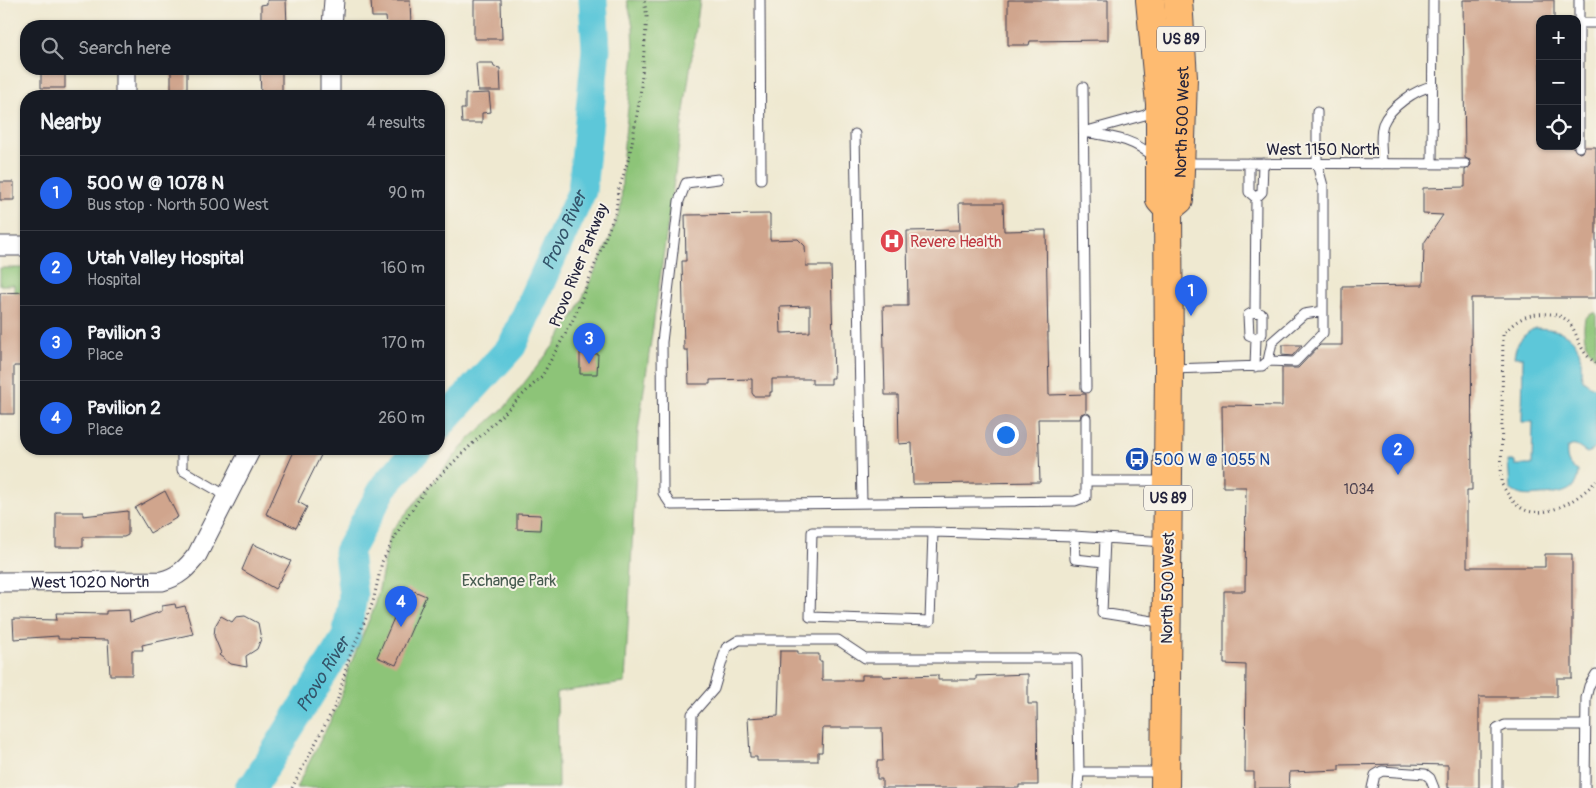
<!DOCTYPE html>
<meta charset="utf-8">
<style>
:root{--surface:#171b24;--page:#242831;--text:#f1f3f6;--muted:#9ea1a6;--line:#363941;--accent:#2563eb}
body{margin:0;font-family:Pangolin,sans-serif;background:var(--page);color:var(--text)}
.controls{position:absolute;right:15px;top:15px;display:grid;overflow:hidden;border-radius:10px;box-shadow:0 1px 4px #0004}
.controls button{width:45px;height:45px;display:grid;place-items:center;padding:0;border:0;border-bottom:1px solid var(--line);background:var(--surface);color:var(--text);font:25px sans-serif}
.you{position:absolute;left:1005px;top:434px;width:18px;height:18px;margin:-12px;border:4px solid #fff;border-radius:50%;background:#1a73e8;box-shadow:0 0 0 8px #1a73e833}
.badge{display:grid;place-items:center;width:32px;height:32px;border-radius:50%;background:var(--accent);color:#fff;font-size:16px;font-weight:700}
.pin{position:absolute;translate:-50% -41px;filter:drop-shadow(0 1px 2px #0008)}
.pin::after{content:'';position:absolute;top:26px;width:18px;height:15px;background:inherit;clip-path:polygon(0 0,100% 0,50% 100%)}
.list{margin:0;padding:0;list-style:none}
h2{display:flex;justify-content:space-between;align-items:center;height:65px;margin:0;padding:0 20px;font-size:21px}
h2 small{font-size:16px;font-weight:400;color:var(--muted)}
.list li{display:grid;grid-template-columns:32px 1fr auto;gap:15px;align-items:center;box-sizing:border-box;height:75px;padding:0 20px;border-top:1px solid var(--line)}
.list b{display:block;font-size:19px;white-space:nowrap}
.list p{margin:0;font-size:16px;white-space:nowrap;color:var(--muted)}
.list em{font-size:16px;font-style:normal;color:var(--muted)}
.icon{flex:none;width:28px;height:28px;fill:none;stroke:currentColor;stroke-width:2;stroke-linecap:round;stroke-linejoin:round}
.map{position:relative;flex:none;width:1596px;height:788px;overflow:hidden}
.search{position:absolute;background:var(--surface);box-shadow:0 1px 4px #0004;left:20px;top:20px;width:425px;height:55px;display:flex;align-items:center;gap:12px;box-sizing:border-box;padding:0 18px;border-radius:20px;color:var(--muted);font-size:19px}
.panel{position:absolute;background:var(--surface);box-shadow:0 1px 4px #0004;left:20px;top:90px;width:425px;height:365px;border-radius:20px}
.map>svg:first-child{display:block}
</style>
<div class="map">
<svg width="1596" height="788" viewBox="0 0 1596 788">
<rect width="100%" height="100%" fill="#f7f3e8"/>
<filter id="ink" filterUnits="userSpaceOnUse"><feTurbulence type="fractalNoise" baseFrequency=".02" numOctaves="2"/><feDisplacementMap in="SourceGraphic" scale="10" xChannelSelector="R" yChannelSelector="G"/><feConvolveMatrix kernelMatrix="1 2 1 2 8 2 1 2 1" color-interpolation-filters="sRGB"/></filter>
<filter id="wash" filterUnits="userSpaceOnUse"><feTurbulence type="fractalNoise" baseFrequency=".0096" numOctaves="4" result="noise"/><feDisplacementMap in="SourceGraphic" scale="20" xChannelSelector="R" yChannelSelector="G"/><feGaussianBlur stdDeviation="1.12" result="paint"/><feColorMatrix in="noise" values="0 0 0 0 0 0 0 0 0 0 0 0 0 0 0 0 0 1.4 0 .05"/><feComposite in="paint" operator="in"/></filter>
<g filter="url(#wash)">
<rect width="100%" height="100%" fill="#efe9d1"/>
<!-- green -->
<path fill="#8dc478" stroke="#58735a" d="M627,0H700L638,431L625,683L557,692L558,788H296L339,704L348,670L376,603L391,531L469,439L506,406L554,345L576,312L610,238L621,206L623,154L634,52L633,26Z
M0,268H26V292L14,293V285H0Z
M1593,313H1596V358C1585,347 1582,333 1585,318Z"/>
<!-- water -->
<path fill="#5dc7d9" stroke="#40748a" d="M1535,328C1558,329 1577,332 1581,360C1582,367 1580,373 1583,380L1591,386L1596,387V445L1592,451L1587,453C1579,449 1576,442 1567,448C1566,459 1568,466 1578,471C1578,494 1558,494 1540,495C1527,496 1520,497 1510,489L1508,461H1515V465H1532L1533,422H1522L1523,357H1514C1516,343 1522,335 1535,328Z"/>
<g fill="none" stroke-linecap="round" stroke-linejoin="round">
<!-- river -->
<g stroke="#5dc7d9" stroke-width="29">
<path id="s1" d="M439,426L512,346L582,191L596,49L593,0"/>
<path id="s2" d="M249,788L254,785L346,637L353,596L348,552L385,485L418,449"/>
</g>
</g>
<g id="blocks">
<!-- building -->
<path fill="#d0a58d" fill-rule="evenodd" d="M267,0H286L287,26H261V5L267,4Z
M371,0H410L411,26H387L386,17H372Z
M474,0H501L502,39H474Z
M1008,0H1108V40L1030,41L1029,45H1008Z
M1463,0H1554V19H1540V146L1573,147L1579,153L1583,152L1585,147H1596V298H1471L1472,490H1467V567H1545V554H1572V678H1557V697H1479V788H1448V765L1406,764L1339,765V770L1290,772L1289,788H1254V772H1245L1246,665L1224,664V591H1245L1246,487H1223L1222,405L1282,406V368H1298L1320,345H1342V286L1423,285L1424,243L1443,215L1423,214V188L1465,187V170L1471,165L1470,160L1465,158Z
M476,63H493L494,67L500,68L501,91H478Z
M41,69H65V88H41Z
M171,69H187V96H171Z
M260,69H282V96H261Z
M489,93L491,112L482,113V123H462L461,109H465V94Z
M0,182H14V200H0Z
M959,203H1003L1004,231L1046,230L1049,395L1086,394V412L1081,414L1080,419H1038L1040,482L913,484L912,443L899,444L898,395H885L883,306H908L907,231L960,230Z
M770,214V240L798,239L805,246L806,266H831L834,378H831V384H812V379H772V392H770V396H754L752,393V379L710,380V384H689L688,350H684L682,261H686L685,215ZM810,306V332L781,333L780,307Z
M26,292V366H14V414H0V293Z
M1282,345H1302L1292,356L1282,355Z
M580,353L598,354L597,374H580Z
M295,449H324L298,502L307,507L296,528L266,514Z
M165,491L178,517L150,533L135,508Z
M128,511V535L124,537H83V547H56V512H83V516Z
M517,514L541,515L540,530L517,529Z
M253,544L291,561L275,589L242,570Z
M407,588L426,596L396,665L377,657Z
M175,604L176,608L185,606L193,634L142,645L143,650H132V675H110L108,640L58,639V636L14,639L13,619L57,620L56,613L106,614V611L129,610L130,622L162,611V606Z
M221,616L232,622L236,617L245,616L258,623L261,639L257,649L246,656L247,667L231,664L219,655L221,653L214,636L215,626Z
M780,651H798V654H819V661H822V680H862V675H883V677L938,675V680H976V676L1028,674V704H1037L1038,785H1019V788H882V779H877V761H883L882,728H823L822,752H818V761H757V757H750L748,718L778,716Z"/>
</g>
</g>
<g filter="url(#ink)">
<use href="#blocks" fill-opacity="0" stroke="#414052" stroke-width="1"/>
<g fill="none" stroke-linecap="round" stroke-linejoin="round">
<!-- lane casing -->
<g stroke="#414052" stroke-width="11">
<path id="lane" d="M760,0L761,179
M1577,23H1595
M1083,87L1086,388
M1087,131L1145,115L1154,109
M1084,132C1113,137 1132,138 1155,158
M855,134L862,503
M1579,147V0
M1183,163L1465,164
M1249,163V192L1256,198
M1382,164C1382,151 1379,136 1383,124C1390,107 1416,89 1433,86
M1432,164L1433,0
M718,179L686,183L679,201L662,342L663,493L671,505L1075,501L1086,497V418
M1255,311L1256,198L1262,192L1263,163
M1255,311L1262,314V334L1256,338L1249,335L1248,315Z
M1268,361L1295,362L1323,333V186L1317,164V112
M1255,367L1256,338
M1172,369L1262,366L1268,361L1272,342L1304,314L1323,311
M182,449V470L227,496
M1086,481H1165
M933,532L930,621L810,617L812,532H933L1074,536L1165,542
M1074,536L1075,559L1104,562
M1105,538L1102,613L1165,623
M691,788L692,714L714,689L726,648L739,640H838L865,658H1077L1079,772H1161
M1078,788L1079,772
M1372,788L1375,775L1382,771L1425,774L1430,778L1434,788
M1497,788V729L1505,725H1585
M1585,788L1586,698L1589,686L1596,674"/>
</g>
<!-- street casing -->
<g stroke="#414052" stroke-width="21">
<g id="street">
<path d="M332,26L334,0"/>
<path d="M125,69V96"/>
<path d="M330,69V96"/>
<path d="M0,246H26"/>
<path id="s3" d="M0,582L162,581C178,577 187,568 197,555L251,449"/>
</g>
</g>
<!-- primary casing -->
<g stroke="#414052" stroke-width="30">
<g id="primary">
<path d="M1150,0L1160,104V200L1168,209L1169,369L1165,788"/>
<path id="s4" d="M1168,209L1179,200L1183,78L1178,0"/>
</g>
</g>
<!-- path -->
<path stroke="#414052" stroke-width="3" stroke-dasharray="1 4" stroke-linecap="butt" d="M1596,363C1568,346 1585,310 1538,314C1523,315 1511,324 1503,335L1501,483C1506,491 1510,499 1517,505C1540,525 1580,499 1596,481
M292,788L337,702L349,658L373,602L382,562L401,526L425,490L542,376L574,318L616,211L618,192L630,154L640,97L647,17L644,0"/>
<!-- lane -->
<use href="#lane" stroke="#fff" stroke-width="9"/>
<!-- street -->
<use href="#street" stroke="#fff" stroke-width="19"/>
<!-- primary -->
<use href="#primary" stroke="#febb71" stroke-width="28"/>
</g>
</g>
<!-- icons -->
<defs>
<g id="hospital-disc" transform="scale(1.25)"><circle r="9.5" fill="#e0444e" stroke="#f7f3e8"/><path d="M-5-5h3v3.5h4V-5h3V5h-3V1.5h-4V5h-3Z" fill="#fff"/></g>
<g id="bus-disc" transform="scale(1.25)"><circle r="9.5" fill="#1a4fb4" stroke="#f7f3e8"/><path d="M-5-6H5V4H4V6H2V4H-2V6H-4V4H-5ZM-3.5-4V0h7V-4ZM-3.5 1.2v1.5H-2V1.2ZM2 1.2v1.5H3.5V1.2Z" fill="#fff"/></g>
</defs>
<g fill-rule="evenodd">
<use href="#hospital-disc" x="892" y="241"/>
<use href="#bus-disc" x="1137" y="459"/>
</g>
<g text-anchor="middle" stroke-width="4" stroke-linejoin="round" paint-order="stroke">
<!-- number labels -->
<g font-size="14" fill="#4e4350">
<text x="1359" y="494">1034</text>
</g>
<!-- shield labels -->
<g fill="#f7f3e8" stroke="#62616f" stroke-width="1">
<rect x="1157" y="26.5" width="48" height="25" rx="4"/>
<rect x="1144" y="485.5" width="48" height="25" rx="4"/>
</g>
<g font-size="15" font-weight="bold" fill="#22223b">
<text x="1181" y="44">US 89</text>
<text x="1168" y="503">US 89</text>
</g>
<!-- street labels -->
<g font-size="16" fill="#22223b" stroke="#f7f3e8">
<text dy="6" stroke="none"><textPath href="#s4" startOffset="92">North 500 West</textPath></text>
<text x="1323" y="155">West 1150 North</text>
<text transform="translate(578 265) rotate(-68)" y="6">Provo River Parkway</text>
<text dy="6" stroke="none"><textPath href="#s3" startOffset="90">West 1020 North</textPath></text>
<text transform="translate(1167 588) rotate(-89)" y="6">North 500 West</text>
</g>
<!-- health labels -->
<g font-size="16" fill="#be3a42" stroke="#f7f3e8" text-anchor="start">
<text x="910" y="247">Revere Health</text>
</g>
<!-- transit labels -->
<g font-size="16" fill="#164399" stroke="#f7f3e8" text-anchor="start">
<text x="1154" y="465">500 W @ 1055 N</text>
</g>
<!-- park labels -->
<g font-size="16" fill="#475b50" stroke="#f7f3e8">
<text x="509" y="586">Exchange Park</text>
</g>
<!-- water labels -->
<g font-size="18" font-style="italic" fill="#34546a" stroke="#f7f3e8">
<text dy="6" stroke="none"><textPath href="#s1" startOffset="235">Provo River</textPath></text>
<text dy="6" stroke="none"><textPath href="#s2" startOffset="136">Provo River</textPath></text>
</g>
</g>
</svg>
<div class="controls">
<button>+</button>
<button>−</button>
<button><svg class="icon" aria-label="locate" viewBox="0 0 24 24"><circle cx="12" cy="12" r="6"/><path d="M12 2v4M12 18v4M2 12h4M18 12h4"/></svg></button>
</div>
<div class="you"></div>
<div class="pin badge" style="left:1191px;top:316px">1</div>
<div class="pin badge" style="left:1398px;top:475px">2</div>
<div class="pin badge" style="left:589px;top:364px">3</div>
<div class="pin badge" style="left:401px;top:627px">4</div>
<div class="search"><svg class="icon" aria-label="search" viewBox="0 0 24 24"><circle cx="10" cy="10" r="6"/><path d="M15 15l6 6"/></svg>Search here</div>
<section class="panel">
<h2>Nearby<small>4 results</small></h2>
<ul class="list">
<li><span class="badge">1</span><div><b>500 W @ 1078 N</b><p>Bus stop · North 500 West</p></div><em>90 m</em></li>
<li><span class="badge">2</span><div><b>Utah Valley Hospital</b><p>Hospital</p></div><em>160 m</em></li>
<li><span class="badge">3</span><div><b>Pavilion 3</b><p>Place</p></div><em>170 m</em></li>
<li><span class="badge">4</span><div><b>Pavilion 2</b><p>Place</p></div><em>260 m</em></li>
</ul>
</section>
</div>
